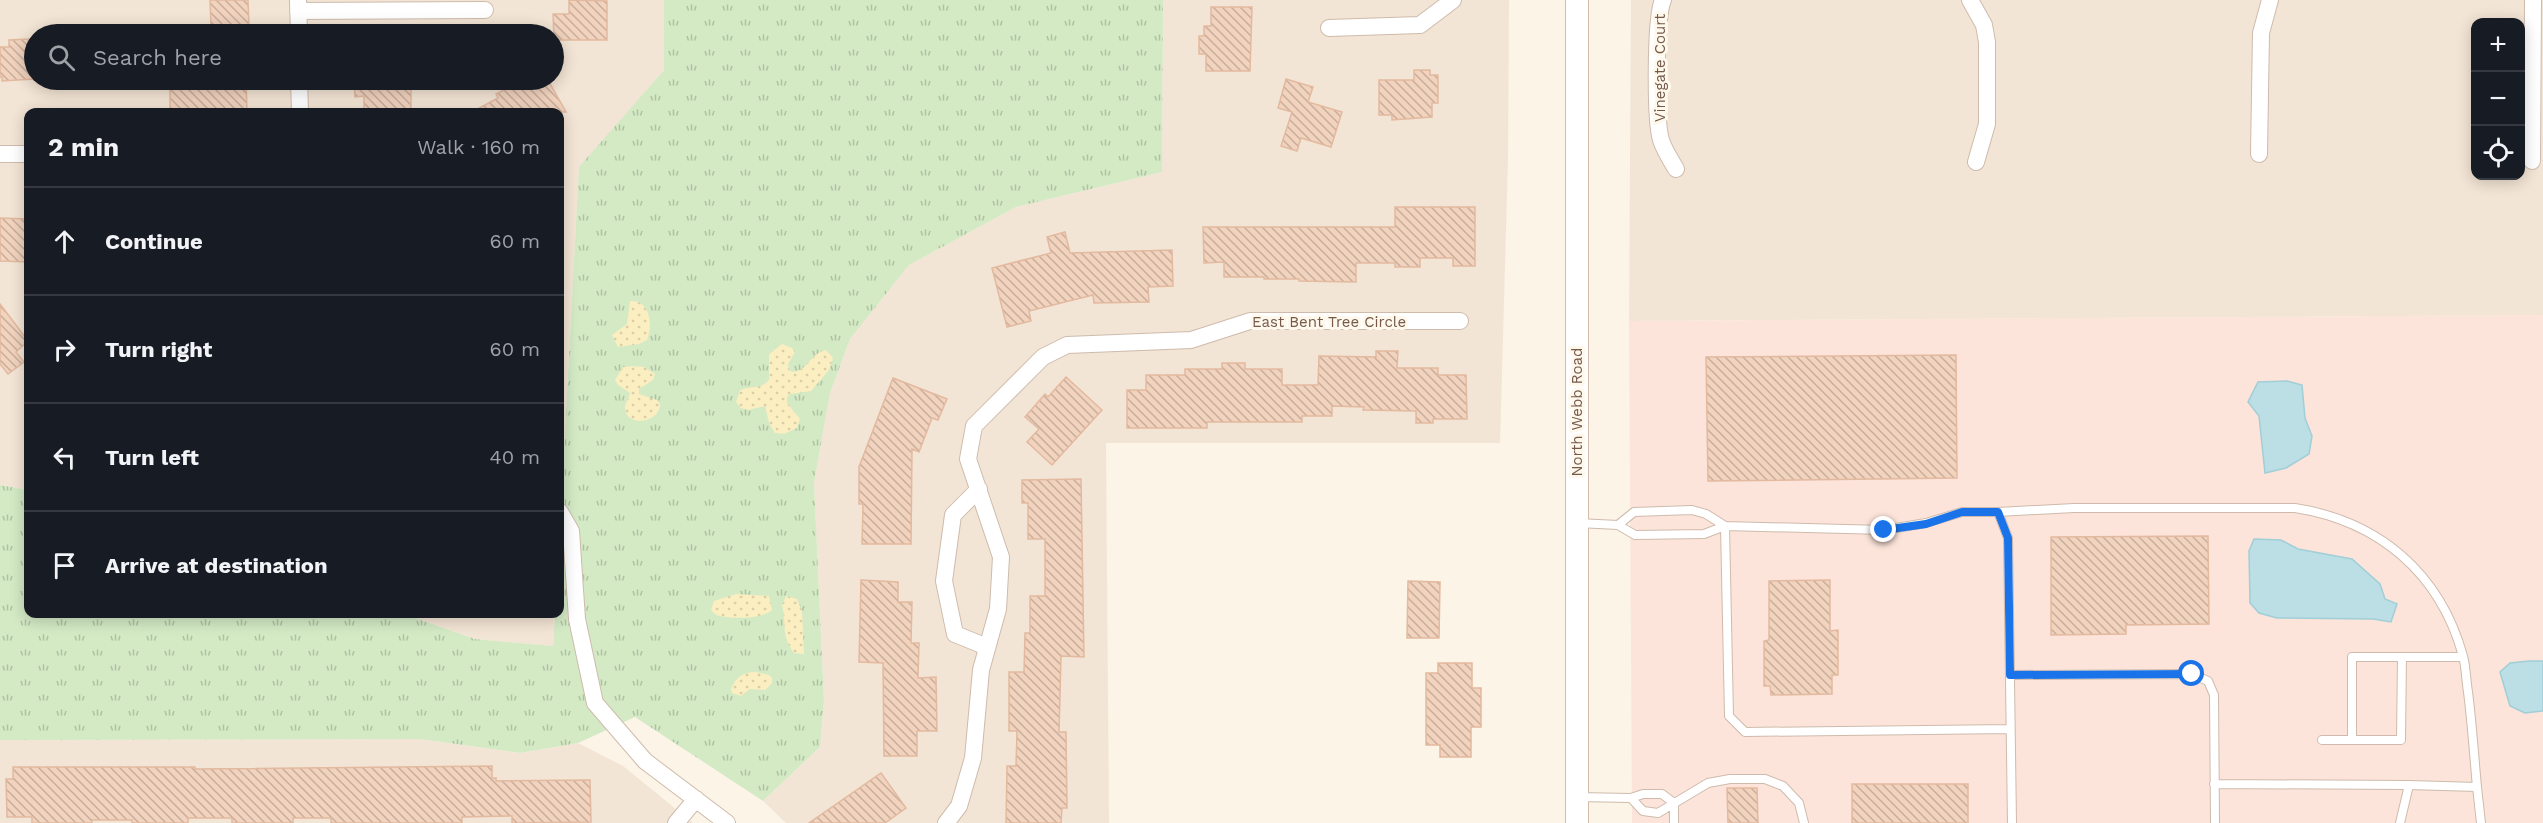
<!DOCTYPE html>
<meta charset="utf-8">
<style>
:root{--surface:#171b24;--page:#242831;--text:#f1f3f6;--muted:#9ea1a6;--line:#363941}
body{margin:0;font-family:"Work Sans",sans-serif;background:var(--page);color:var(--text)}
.controls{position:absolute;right:18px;top:18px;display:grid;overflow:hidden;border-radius:12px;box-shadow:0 3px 15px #0003}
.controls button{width:54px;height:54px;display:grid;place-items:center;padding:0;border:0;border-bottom:2px solid var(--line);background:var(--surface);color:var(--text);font:30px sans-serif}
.stop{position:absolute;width:18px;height:18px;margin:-14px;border:4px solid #1a73e8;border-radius:50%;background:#fff}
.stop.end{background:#1a73e8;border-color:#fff;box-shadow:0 2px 6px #0008}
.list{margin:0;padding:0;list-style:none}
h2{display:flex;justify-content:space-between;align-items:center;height:78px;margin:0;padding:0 24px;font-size:26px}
h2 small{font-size:20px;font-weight:400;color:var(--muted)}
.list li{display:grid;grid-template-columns:39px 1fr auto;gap:18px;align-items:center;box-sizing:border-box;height:108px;padding:0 24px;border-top:2px solid var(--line)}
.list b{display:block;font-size:22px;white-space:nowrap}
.list em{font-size:20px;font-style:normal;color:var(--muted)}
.icon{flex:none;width:33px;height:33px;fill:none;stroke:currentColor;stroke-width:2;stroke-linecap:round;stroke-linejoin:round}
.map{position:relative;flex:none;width:2543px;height:823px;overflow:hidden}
.search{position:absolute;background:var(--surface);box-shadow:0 3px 15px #0003;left:24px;top:24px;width:540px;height:66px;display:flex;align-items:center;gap:15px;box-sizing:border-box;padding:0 21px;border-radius:33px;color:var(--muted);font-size:22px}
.panel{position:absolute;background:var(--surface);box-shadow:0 3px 15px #0003;left:24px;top:108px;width:540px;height:510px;border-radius:12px}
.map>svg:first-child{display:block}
</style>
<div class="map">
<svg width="2543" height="823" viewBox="0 0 2543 823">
<defs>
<pattern id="grass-tufts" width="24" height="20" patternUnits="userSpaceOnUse" patternTransform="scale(1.5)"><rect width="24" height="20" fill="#d3eac5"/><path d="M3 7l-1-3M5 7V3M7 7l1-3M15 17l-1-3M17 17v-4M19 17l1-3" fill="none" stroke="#b0c1a2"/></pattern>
<pattern id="sand-dots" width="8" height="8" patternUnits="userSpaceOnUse" patternTransform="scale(1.5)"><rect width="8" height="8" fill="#fbeec1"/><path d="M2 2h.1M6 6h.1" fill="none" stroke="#dbcea7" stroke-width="1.8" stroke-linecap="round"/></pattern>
<pattern id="building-back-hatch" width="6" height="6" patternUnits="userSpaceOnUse" patternTransform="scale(1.5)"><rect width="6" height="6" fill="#f1d3be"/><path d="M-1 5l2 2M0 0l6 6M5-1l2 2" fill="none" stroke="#c8ae9c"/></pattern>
</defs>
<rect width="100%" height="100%" fill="#fcf4e6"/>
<!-- residential -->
<path fill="#f3e5d5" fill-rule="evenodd" d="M0,0H664V70L579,168L560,525V112H28V490L0,485ZM34,34H554V80H34Z
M1163,0H1509L1508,160L1500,443H1106L1109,823H786L763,801L820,747L824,701L814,483L830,393L850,339L909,265L1016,207L1162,172Z
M1631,0H2543V315L1629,321ZM2476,22H2520V176H2476Z
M404,614H555L553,646L475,639Z
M420,739L520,753L578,743L623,766L693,823H0V740Z"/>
<!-- commercial -->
<path fill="#fce4da" d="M2543,315V823H1632L1629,321Z"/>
<!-- grass -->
<path fill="url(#grass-tufts)" d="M664,0H1163L1162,172L1016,207L909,265L850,339L830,393L814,483L824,701L820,747L763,801L635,717L578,743L520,753L420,739L0,740V485L28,490V614H404L475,639L553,646L555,614H560V525L579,167L664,70Z"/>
<!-- sand -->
<path fill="url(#sand-dots)" d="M630,301C651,300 653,326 647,340L639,344L618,347L612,335L627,324Z
M782,344L792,348L795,352L788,364L789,370L793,372C807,371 811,353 826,350L833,358L829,370L811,391L790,394L787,397V403L800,419L797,428L784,434L775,433L769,423L765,406L748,410L741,408L736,402L740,390C751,385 761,390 769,380V354Z
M633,366L644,367L655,374L653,380L639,389V394L657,400L660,404C660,423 626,428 625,408C625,403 629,398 630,393L618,385L615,380L623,367Z
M736,594L769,596L772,610C761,620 729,619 716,615L711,610L714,601Z
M786,596L797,599L802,611L804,654L794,653C780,633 787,625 782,605Z
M756,672L769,675L772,678V683L765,690L750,689L741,696L732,693L731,689C736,677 743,672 756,672Z"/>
<!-- water -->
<path fill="#bbdfe5" stroke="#a1ced7" stroke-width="1.5" d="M2287,381L2302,385L2305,418L2312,436L2309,454L2286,468L2265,473L2259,416L2248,402L2258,382Z
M2254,539L2281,540L2298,549L2352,559L2380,584L2385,599L2397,604L2391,622L2373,619L2277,618L2259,613L2250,603L2249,551Z
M2529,661H2543V711L2525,713L2510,706L2500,672L2510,663Z"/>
<!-- building -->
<path fill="url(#building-back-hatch)" stroke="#e3b99f" stroke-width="1.5" d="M210,0H248L249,26H211Z
M569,0L607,1V40H554L553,14H569Z
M1211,7H1252L1250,71H1206V54H1199V36H1204V26H1211Z
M28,39V47H34V79L2,81V77H0V47H9V40Z
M1414,70H1430V75H1438V103H1432V117L1392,120V115H1379V80H1414Z
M1286,79L1313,87L1308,102L1342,112L1331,147L1301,138L1297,151L1281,146L1292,112L1278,108Z
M193,80H246L247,112H170V86H193Z
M354,80H411V112H364V96L355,97Z
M523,80H548L566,112H472L498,98L496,94Z
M1395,207H1475V266H1453V258H1420V267H1395V263H1356V282L1299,281V279H1264V277H1224V262L1204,263L1203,227H1395Z
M0,218L28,219V262L0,261Z
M1065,232L1070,253L1172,250L1173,286L1148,287L1149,302L1094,303L1093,295L1029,311L1031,321L1007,327L992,268L1051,253L1047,237Z
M0,304L28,341L16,352L24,362L8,374L0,364Z
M1376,351H1398L1397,368H1438V375H1466L1467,419H1433V423H1416V411L1363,410L1364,407L1332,406V416H1302V422H1207V428H1127V390H1146V375H1185V369H1222V363H1245V369H1282V385H1318L1319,356L1376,357Z
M1956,355L1957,478L1708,481L1706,357Z
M1066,377L1102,410L1052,465L1027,442L1039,429L1025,417L1045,394L1048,397Z
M893,378L947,399L938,420L932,418L919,452L912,449L911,544H862L863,504H859V467Z
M1081,479L1084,657L1061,656L1059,732H1066L1067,808H1062L1061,823H1006L1007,766H1016L1017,731H1009V672H1024L1025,633H1030V596H1045V539H1028V503H1022V480Z
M2208,536L2209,624L2126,625V634L2051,635V537Z
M861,580L898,582V602H912L911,643H919L918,678L936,677L937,731H917V756H884L883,663L859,662Z
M1830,580V631L1838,630V675H1832V694L1771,695L1770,686H1764V641L1769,640V581Z
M1408,581L1440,582L1439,638H1407Z
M1438,663H1472V688H1481V727H1471V757H1440V745H1426V673H1438Z
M492,766V778H496V781L590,780L591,822L512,823V816L462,817V823H331V818H293V823H232V818H188V823H132V820H92V823H32V817H7L6,779H13V767H195V769Z
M881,773L906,808L885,823H809Z
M1852,784H1968V823H1852Z
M1727,788H1757L1758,823H1728Z"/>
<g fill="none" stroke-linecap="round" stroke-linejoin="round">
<!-- lane casing -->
<g stroke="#cebbac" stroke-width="10">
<path id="lane" d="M1998,512L2074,508H2295C2379,521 2440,573 2463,656C2466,667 2466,680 2468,692C2472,723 2474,755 2477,787
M1578,523L1618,525L1635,535L1704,534L1725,526L1884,530L1926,523L1962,512H1998L2008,538L2012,823
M1618,525L1634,512L1692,510L1706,514L1725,526
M1725,526L1729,716L1745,732L2010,729
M2402,657L2401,740H2352V657H2463
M2010,675L2192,674L2208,681L2214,695L2215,823
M2322,740H2352
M2214,784L2409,785
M1577,797L1631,798L1643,794H1662L1674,803
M1631,798L1643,811L1658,813L1708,783L1730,779H1765L1783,786L1799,803L1804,823
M1674,823V803
M2400,823L2409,785L2477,787L2481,823"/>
</g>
<!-- street casing -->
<g stroke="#cebbac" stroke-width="18">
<path id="street" d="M1663,0C1655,17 1655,120 1661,140C1664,150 1671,160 1676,169
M1970,0L1984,25L1987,42V124L1976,162
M298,1L299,34
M298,11L485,10
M1329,28L1420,25L1453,0
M299,80L300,112
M0,154H28
M2259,154L2261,33L2270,0
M2532,161L2533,0
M979,489L953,515L944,581L955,634L987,647
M560,512L571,531L577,619L595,703L645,761L727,823
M676,823L696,799
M946,823L959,806L973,758L981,670L998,609L1001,557L968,459L974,426L1043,357L1067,345L1191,340L1250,321H1460"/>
</g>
<!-- secondary casing -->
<g stroke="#d2bdad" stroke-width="24">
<path id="secondary" d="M1577,823V0"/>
</g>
<!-- lane -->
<use href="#lane" stroke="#fff" stroke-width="8"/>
<!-- street -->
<use href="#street" stroke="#fff" stroke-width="16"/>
<!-- secondary -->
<use href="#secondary" stroke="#fff" stroke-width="22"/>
</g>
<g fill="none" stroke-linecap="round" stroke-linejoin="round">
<!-- route -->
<path stroke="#1a73e8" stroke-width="8" d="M1884,530L1926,524L1962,512H1998L2008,538L2010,675L2192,674"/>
</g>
<g text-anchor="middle" stroke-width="6" stroke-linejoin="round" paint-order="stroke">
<!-- street labels -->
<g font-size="15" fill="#755a4b" stroke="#fff8ec">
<text transform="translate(1660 68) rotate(-90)" y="5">Vinegate Court</text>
<text x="1329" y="327">East Bent Tree Circle</text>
<text transform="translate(1577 412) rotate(-90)" y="5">North Webb Road</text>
</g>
</g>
</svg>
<div class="controls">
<button>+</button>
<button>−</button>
<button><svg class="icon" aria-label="locate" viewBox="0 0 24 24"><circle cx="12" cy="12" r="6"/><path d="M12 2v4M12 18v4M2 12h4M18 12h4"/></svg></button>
</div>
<div class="stop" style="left:2192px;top:674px"></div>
<div class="stop end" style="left:1884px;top:530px"></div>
<div class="search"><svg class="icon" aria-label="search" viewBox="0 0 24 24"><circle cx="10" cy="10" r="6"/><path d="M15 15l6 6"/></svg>Search here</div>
<section class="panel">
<h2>2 min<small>Walk · 160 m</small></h2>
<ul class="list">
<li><svg class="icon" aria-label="ahead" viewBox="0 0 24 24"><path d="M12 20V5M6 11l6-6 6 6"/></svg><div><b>Continue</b></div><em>60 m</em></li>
<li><svg class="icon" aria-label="right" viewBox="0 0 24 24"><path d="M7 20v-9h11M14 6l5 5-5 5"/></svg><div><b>Turn right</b></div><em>60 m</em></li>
<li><svg class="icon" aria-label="left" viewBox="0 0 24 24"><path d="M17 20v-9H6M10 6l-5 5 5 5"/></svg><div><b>Turn left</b></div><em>40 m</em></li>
<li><svg class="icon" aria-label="arrive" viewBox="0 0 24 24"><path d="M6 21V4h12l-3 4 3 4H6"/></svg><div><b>Arrive at destination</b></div></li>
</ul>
</section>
</div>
